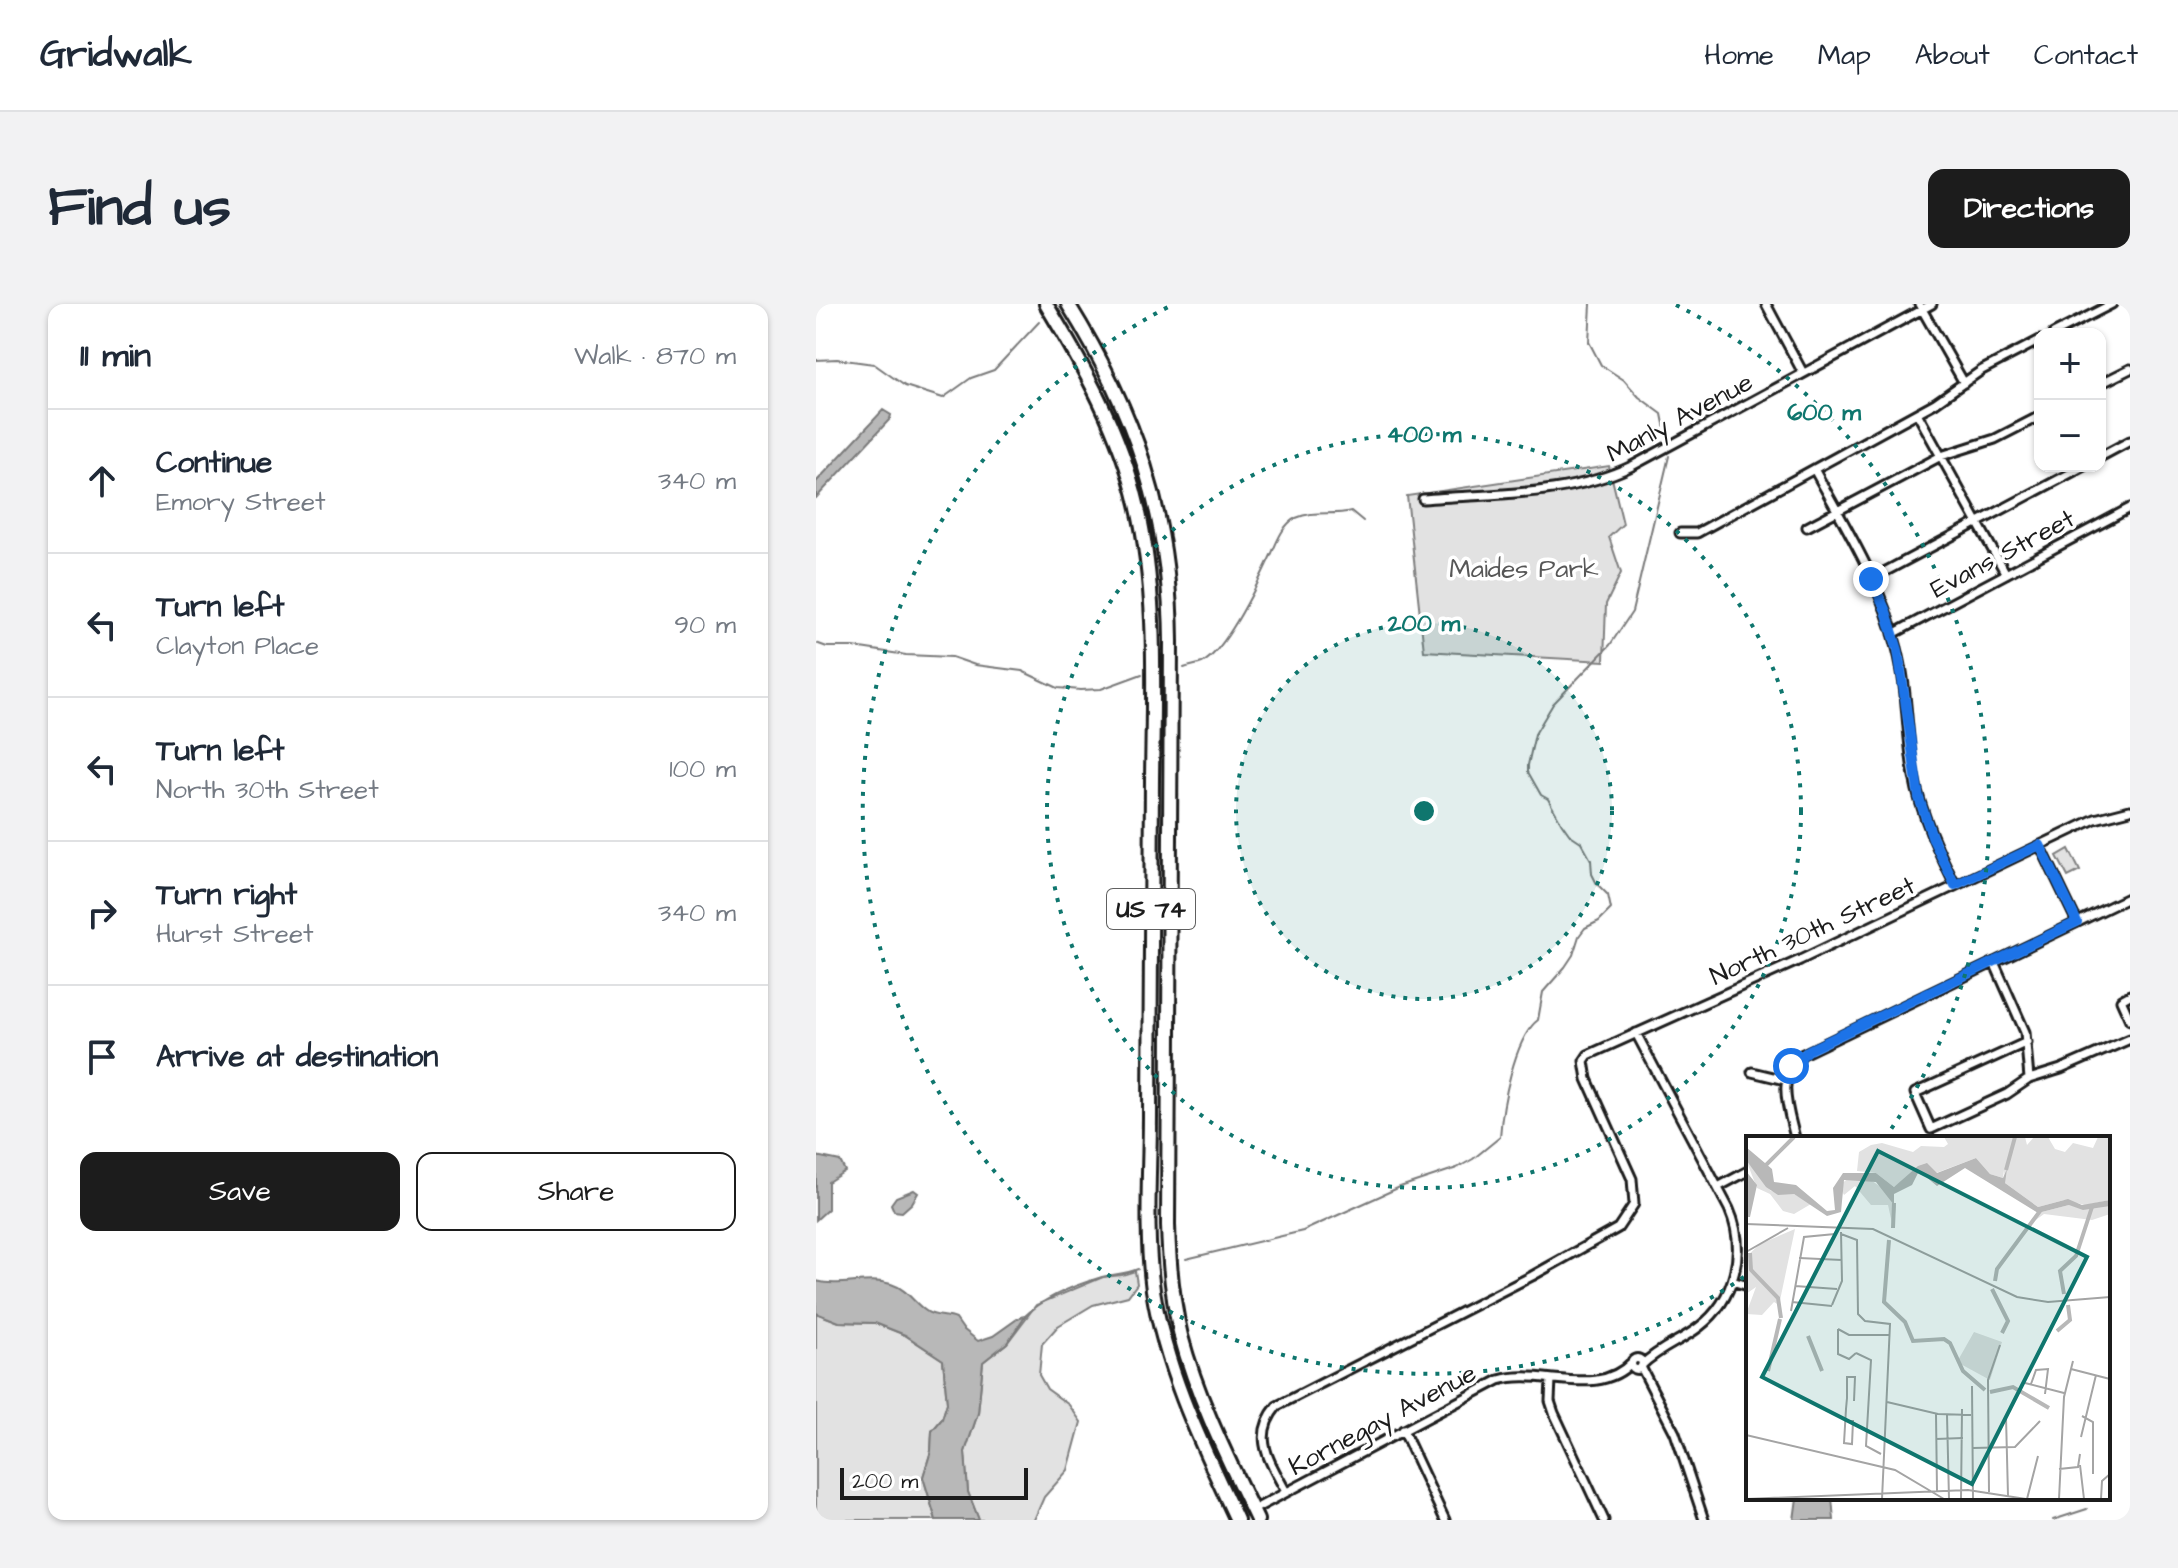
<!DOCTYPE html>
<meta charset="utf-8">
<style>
:root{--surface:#fff;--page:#f2f2f3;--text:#1f2937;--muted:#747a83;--line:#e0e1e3;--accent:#1c1c1c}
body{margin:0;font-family:"Architects Daughter",sans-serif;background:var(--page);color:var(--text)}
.controls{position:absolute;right:24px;top:24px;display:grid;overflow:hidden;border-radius:16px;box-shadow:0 2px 6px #0004}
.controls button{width:72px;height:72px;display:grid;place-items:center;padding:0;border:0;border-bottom:2px solid var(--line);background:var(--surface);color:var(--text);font:40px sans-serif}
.scale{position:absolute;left:24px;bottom:20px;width:188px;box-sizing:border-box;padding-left:8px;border:4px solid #1c1c1c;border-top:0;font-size:22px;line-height:28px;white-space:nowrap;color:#1c1c1c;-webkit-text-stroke:6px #fff;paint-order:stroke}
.stop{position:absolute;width:24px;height:24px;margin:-18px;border:6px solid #1a73e8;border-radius:50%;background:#fff}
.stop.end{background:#1a73e8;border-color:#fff;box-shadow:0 2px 8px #0008}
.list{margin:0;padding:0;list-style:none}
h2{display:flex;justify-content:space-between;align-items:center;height:104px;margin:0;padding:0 32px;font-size:34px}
h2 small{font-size:26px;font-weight:400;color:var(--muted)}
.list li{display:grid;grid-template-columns:52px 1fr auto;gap:24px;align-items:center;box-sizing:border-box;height:144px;padding:0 32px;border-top:2px solid var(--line)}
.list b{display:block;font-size:30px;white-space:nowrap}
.list p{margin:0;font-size:26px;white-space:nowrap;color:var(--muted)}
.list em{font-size:26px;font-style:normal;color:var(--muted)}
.actions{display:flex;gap:16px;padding:24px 32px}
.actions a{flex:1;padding:18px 0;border:2px solid var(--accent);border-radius:16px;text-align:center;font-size:28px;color:var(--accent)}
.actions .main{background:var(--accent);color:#fff}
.icon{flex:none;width:44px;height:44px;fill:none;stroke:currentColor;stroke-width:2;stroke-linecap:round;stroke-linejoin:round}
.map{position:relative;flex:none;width:1314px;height:1216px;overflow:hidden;border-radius:16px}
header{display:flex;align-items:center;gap:48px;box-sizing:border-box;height:112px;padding:0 40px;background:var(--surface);border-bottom:2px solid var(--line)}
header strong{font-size:38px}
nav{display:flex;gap:44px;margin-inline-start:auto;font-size:28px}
.intro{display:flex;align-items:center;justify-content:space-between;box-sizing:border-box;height:192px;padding:0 48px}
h1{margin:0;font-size:56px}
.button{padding:20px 36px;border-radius:16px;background:var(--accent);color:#fff;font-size:28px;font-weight:700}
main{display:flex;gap:48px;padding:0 48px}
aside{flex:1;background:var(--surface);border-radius:16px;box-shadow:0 2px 6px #0004}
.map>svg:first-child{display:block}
</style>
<header>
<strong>Gridwalk</strong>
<nav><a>Home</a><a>Map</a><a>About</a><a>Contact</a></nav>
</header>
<div class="intro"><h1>Find us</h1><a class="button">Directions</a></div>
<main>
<aside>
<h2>11 min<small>Walk · 870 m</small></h2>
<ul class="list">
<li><svg class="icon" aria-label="ahead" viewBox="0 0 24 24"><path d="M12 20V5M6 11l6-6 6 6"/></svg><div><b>Continue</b><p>Emory Street</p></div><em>340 m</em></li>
<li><svg class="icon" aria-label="left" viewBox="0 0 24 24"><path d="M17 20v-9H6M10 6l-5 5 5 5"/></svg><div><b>Turn left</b><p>Clayton Place</p></div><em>90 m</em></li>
<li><svg class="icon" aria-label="left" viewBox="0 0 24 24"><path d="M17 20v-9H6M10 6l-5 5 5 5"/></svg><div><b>Turn left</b><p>North 30th Street</p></div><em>100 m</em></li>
<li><svg class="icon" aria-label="right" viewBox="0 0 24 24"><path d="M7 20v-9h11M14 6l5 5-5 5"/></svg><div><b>Turn right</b><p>Hurst Street</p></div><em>340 m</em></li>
<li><svg class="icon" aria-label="arrive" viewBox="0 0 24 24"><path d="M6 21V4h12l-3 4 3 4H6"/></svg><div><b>Arrive at destination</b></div></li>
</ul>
<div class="actions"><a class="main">Save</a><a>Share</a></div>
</aside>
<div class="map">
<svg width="1314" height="1216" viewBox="0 0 1314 1216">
<rect width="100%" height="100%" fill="#fff"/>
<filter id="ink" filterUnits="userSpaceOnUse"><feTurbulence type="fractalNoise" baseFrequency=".0125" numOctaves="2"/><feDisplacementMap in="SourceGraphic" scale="16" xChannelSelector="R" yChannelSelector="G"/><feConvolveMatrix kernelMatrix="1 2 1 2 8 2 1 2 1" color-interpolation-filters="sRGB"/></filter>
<g filter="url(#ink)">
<!-- green -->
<path fill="#e2e2e2" stroke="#7f7f7f" stroke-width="2" d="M793,162L807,220L793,233L805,269L790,300L788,357L608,347L591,192Z
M1253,545L1264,567L1252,573L1241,552Z
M319,967L321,980L312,992L277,1001L242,1022L226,1040L223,1071L231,1085L253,1101L265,1118L252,1166L228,1193L218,1216H163L152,1188L149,1148L162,1109L167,1058L191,1039L220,1001L287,973L306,971Z
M0,1009L23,1018L59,1019L89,1031L127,1056L131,1099L126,1115L116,1127L115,1147L107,1173L120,1216H0Z"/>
<!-- water -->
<path fill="#b8b8b8" stroke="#7a7a7a" stroke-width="2" d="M67,106L75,111L74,115L0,194V178Z
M0,852L24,857L29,867L12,878V905L0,916Z
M98,886L102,889L96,899L86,908L78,907L75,900L80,893Z
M0,977C25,984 51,972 75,980C91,985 97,998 110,1007C117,1013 131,1011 140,1015L147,1025L162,1037L177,1032L204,1013L209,1012L191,1039L167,1058L162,1109L149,1148L152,1188L163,1216H120L107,1173L115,1147L116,1127L126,1115L131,1099L127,1056L89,1031L59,1019L23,1018L0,1009Z
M981,1194H1016L1018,1216H978Z"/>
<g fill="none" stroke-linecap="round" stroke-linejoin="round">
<!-- stream -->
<path stroke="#7a7a7a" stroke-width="2" d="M775,0L773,38L785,61L808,76L823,93L846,110L851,135
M0,56L21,55L58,60L89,82L127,94L155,74L178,66L223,18
M0,339L11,343H38L90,351L136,353L159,361L206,367L242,384L265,386L285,385L326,370
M368,364C373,362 381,361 386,359C411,346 444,275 456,249C461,237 468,219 480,214C498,206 517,212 535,207L547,217
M370,955L487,927L584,883L641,864L657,855L684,833C686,803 698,734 722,716L727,688L749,663L757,651L763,632L769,624L783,617L795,605L792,591L781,580L776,570L775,556L765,538L753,530L746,520L732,495L725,491L712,468V461L719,430L737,400L794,341L816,308L853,152
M208,1013C227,994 259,981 286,973C298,970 310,970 322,965
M1237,1216L1271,1205"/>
<!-- minor casing -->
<g stroke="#1c1c1c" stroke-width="13">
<path id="minor" d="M950,0L987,69
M1103,0L1148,79
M1237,30L1296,0
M1284,80L1314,65
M1101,109L1190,270
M1284,153L1314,137
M998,165C1029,222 1066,281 1081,344C1092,385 1090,430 1098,472C1105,511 1122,546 1139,581
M607,195C678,189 751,193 816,162L1116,0
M991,223L1125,152L1179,135L1224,112
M864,229H881L1119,99L1166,66L1224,36
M1055,275L1268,162
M1077,330L1314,204
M1224,541L1261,618
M1178,658L1209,728L1213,775
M1314,691L1305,696L1314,716
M820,729L913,905C931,946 919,996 883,1023C865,1037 843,1044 826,1061
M1211,738L1099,789L1115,825L1191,790L1213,775L1245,765L1314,735
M936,768L969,776
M979,834C972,804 959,772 987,750L1314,593
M902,883L932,867
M916,977L932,982
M815.5 1060a5.5 5.5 0 1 1 11 0a5.5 5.5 0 1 1-11 0Z
M825,1063L859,1129L888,1216
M735,1075L734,1097L738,1109L788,1216
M587,1126L629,1216
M470,1188C454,1157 435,1133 461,1102L716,972L802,924L818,900L816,875L771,775L768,757L772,751L984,656L1279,515L1314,506
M437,1206L683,1076C726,1063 781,1096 816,1058"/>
</g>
<!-- motorway casing -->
<g stroke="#1c1c1c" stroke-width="18">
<path id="motorway" d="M230,0C268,63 304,127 321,200C342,290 337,384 336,476C335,587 335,698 334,810C334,868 329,928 337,986C350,1069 386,1141 421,1216
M252,0C319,108 354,209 355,337L352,921C353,958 356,995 365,1032C382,1096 413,1157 441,1216"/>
</g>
<!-- minor -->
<use href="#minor" stroke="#fff" stroke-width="7"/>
<!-- motorway -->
<use href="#motorway" stroke="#fff" stroke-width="12"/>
</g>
</g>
<g fill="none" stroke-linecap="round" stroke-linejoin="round" filter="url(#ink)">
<!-- route -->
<path stroke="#1a73e8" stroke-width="10" d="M975,762L993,746L1261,618L1224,541L1139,581L1117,535L1103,494L1082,346L1070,307L1055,275"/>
</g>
<!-- distance rings -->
<circle cx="608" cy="507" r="188" fill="#0f766e" fill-opacity=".12"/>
<g fill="none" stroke="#0f766e" stroke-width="4" stroke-dasharray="4 8">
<circle cx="608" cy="507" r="188"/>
<circle cx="608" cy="507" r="377"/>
<path d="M928 973A565 565 0 1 1 356 1M860 1A565 565 0 0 1 1071 831"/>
</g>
<g text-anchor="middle" stroke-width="7" stroke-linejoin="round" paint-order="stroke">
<!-- shield labels -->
<rect fill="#fff" stroke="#606060" stroke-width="2" x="291" y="585" width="88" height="40" rx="6"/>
<g font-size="24" font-weight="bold" fill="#1c1c1c">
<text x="335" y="613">US 74</text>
</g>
<!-- street labels -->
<g font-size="26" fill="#1c1c1c" stroke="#fff">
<text transform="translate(863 113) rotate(-28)" y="9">Manly Avenue</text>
<text transform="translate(1186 249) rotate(-28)" y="9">Evans Street</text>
<text transform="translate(996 626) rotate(-25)" y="9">North 30th Street</text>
<text transform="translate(566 1115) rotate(-28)" y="9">Kornegay Avenue</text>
</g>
<!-- park labels -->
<g font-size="26" fill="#575757" stroke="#fff">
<text x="708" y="273">Maides Park</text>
</g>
</g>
<!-- overview -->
<g transform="translate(930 832)">
<rect width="364" height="364" fill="#fff"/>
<path d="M198,1H279L281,9L288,1H302L309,13L319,16L327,7L347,12L352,1H364V64L339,69L318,64L292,71L259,47L258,34L257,42L244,38L230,22L190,37L181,28L148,51L130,37L111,35L113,16L125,9L136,7L167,16L175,10L198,11L202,8ZM0,24L25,55L48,58L65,68L48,78L37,75L24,58L11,52ZM102,43H123L144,57L150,71L147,92L142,69H125L109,50L98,59L93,49ZM323,69L364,70V78L346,84L298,78L287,86L292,77ZM49,93L33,169L28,166L16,179L0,178L10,151L0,158V121L14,108ZM228,196L256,206L244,244L211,226Z" fill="#e2e2e2"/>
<path d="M0,11L26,33L28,46L50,49L81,75L89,74L87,52L97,37H130L148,51L172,30L181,27L191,37L230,22L244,38L257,42L261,33L259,47L292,71L322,63L336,69L364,64V70L337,74L323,69L292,77L219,32L191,50L173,35L166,49L148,58V69L130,46L98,44L95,76L81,80L48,58L32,59L20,51L0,24ZM0,35L11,49L4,81H0Z" fill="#b8b8b8"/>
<path fill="none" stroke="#b8b8b8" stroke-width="4" d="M20,29L48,1M260,34L269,1M147,92L148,67M143,104L138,166L159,186L167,205L198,203L204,207L217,235L239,254M4,117L5,134L32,162L35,182M249,145L251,133L294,75M246,153L262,185L256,197M318,158L314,135L330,120L346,71M311,195L324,184L322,169M62,200L76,235M22,235L34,183M244,256L267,251L303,272"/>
<path fill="none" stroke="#a4a4a4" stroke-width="2" d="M0,88L127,93L271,161L302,166L364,161M95,98L111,104L112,178L119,185L144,188L136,363M0,116L42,92M53,122L96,124M49,150L91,153M46,166L86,170M86,169L96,145L95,96M45,175L58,101L89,98M92,193L103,199H144M92,193V218L103,223L110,217M110,217L125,224L120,310L135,318M325,233L364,243M279,247L318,257M285,248L290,234L302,233L299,258M226,250L227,363M141,266L192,278L225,279M190,278L191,355M201,279L203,363M336,280L347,286V338M260,281L262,360M99,285H107L106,308L98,307L100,273L101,262V241H109L108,265M0,299L149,334L198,363M335,301L350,239M190,303L217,302M227,312L269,311L294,285M334,329L338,363M313,333L332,331L334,318M243,356L242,244L254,209M0,363L222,354L280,363M215,363L216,273M281,363L292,320M313,363L318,261L327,225M355,363L356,345L364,338"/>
<path fill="#0f766e" fill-opacity="0.15" stroke="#0f766e" stroke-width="4" d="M132,15L341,121L226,348L16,241Z"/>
<rect width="364" height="364" fill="none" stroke="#1c1c1c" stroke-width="4"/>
</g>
<circle cx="608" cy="507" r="12" fill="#0f766e" stroke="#fff" stroke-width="4"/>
<g font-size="24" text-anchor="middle" font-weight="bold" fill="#0f766e" stroke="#fff" stroke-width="7" stroke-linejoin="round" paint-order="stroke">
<text x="1008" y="116">600 m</text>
<text x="608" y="138">400 m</text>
<text x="608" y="327">200 m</text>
</g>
</svg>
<div class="controls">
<button>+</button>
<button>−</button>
</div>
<div class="scale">200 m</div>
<div class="stop" style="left:975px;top:762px"></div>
<div class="stop end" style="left:1055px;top:275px"></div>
</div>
</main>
